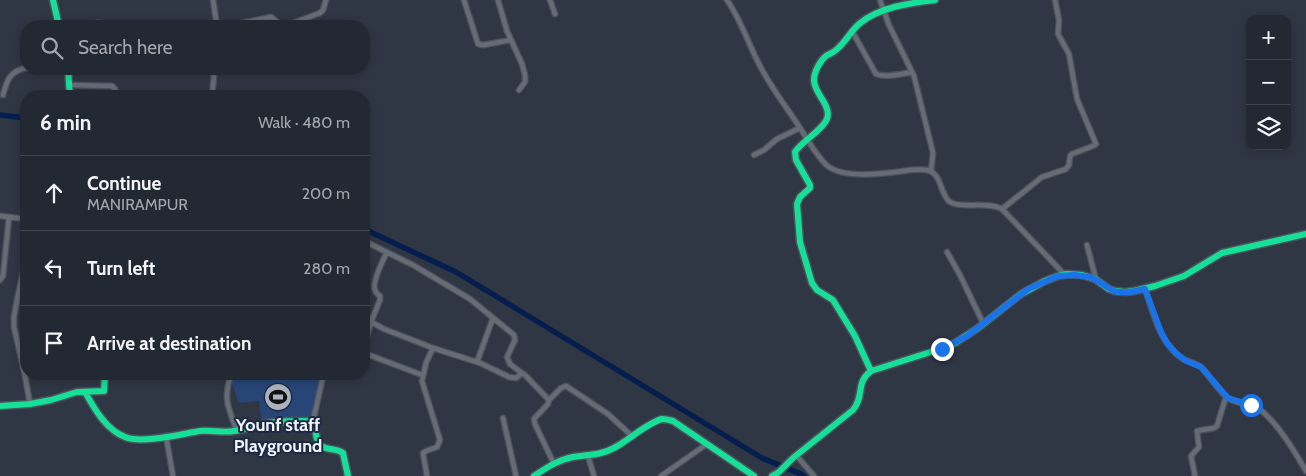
<!DOCTYPE html>
<meta charset="utf-8">
<style>
:root{--surface:#232933;--page:#2b313b;--text:#f1f3f6;--muted:#a3a6ac;--line:#40454e}
body{margin:0;font-family:Cabin,sans-serif;background:var(--page);color:var(--text)}
.controls{position:absolute;right:15px;top:15px;display:grid;overflow:hidden;border-radius:10px;box-shadow:0 2px 8px #0003}
.controls button{width:45px;height:45px;display:grid;place-items:center;padding:0;border:0;border-bottom:1px solid var(--line);background:var(--surface);color:var(--text);font:25px sans-serif}
.stop{position:absolute;width:15px;height:15px;margin:-11px;border:4px solid #1a73e8;border-radius:50%;background:#fff}
.stop.end{background:#1a73e8;border-color:#fff;box-shadow:0 1px 5px #0008}
.list{margin:0;padding:0;list-style:none}
h2{display:flex;justify-content:space-between;align-items:center;height:65px;margin:0;padding:0 20px;font-size:21px}
h2 small{font-size:16px;font-weight:400;color:var(--muted)}
.list li{display:grid;grid-template-columns:32px 1fr auto;gap:15px;align-items:center;box-sizing:border-box;height:75px;padding:0 20px;border-top:1px solid var(--line)}
.list b{display:block;font-size:19px;white-space:nowrap}
.list p{margin:0;font-size:16px;white-space:nowrap;color:var(--muted)}
.list em{font-size:16px;font-style:normal;color:var(--muted)}
.icon{flex:none;width:28px;height:28px;fill:none;stroke:currentColor;stroke-width:2;stroke-linecap:round;stroke-linejoin:round}
.map{position:relative;flex:none;width:1306px;height:476px;overflow:hidden}
.search{position:absolute;background:var(--surface);box-shadow:0 2px 8px #0003;left:20px;top:20px;width:350px;height:55px;display:flex;align-items:center;gap:12px;box-sizing:border-box;padding:0 18px;border-radius:20px;color:var(--muted);font-size:19px}
.panel{position:absolute;background:var(--surface);box-shadow:0 2px 8px #0003;left:20px;top:90px;width:350px;height:290px;border-radius:20px}
.map>svg:first-child{display:block}
</style>
<div class="map">
<svg width="1306" height="476" viewBox="0 0 1306 476">
<rect width="100%" height="100%" fill="#2f3744"/>
<!-- green -->
<path fill="#284578" d="M232,374H311L323,378L313,421L262,424L259,401L239,403L232,384Z"/>
<g fill="none" stroke-linecap="round" stroke-linejoin="round">
<!-- canal -->
<path stroke="#061e4d" stroke-width="5.5" d="M0,115L26,118
M364,229L456,272L762,458L801,474L804,476"/>
<!-- street casing -->
<g stroke="#4c525c" stroke-width="7">
<path id="street" d="M213,0L217,26
M464,0L478,44L483,45L511,40
M498,0L507,31L522,64L525,75V82L519,90
M550,0L555,14
M727,0C741,20 748,43 759,64C771,88 788,109 802,131C809,142 819,160 829,167C845,178 879,174 896,172C906,171 916,168 927,170C942,173 940,195 950,202C960,209 988,201 1002,209L1065,275
M880,0L889,25L914,76L933,153L931,171
M59,26H78L98,23
M228,26L271,17C276,20 278,25 284,26
M285,26L320,13L323,10L326,0
M852,31L876,74C886,78 901,74 912,72
M70,85L112,86L115,89L116,96
M3,95C7,80 10,71 26,68
M212,96L214,76L213,69
M754,155L764,150L777,139L800,128
M1002,209L1042,177L1066,169L1069,165L1070,156L1072,154L1093,146L1096,144L1077,99L1069,54L1058,34L1059,20L1055,0
M0,216L26,219
M364,241L413,265L470,299L514,335L515,340L507,357L510,364L522,373
M1087,245L1096,280
M947,252L960,275L983,323
M26,259L18,295L14,317V327L25,376L30,404
M0,280L3,276L9,217
M1145,289C1153,312 1159,341 1180,357C1187,362 1197,362 1203,369C1210,377 1220,393 1228,398C1239,405 1253,403 1263,412C1281,428 1294,451 1306,471
M364,318L384,329L433,348L480,363L509,377L516,378L522,373L525,375L549,400L548,404L534,419L535,424L554,464
M364,347L371,322L380,300V296C378,295 376,293 375,290C372,282 383,260 387,252
M364,353L422,375
M477,362L493,318
M231,374C223,400 228,407 237,431
M549,400L561,388L566,386L608,414L633,437
M503,418L516,476
M313,421L322,381V377L320,374
M166,436L173,476
M796,455L814,476
M588,456L594,476
M427,476L423,453L426,451L437,447L440,440L422,381L426,363L433,348
M661,476L707,444
M1195,476L1191,456L1199,447L1197,431L1214,428L1217,426L1226,397"/>
</g>
<!-- fast casing -->
<g stroke="#4c525c" stroke-width="9">
<path id="fast" d="M53,0L59,26
M68,69L70,96
M871,371L855,336L833,300L817,290L812,283L800,242L797,204L800,197L810,188V185L796,160L795,152C803,140 822,131 827,119C832,105 814,94 814,80C814,72 820,61 826,56C829,54 833,53 836,50C845,43 850,32 859,24C879,7 910,3 935,0
M85,392C94,408 106,430 125,437C142,444 181,434 200,431C212,430 223,433 234,431C246,430 256,425 267,423C282,420 298,421 313,421C316,428 315,435 318,441C322,452 335,447 343,453L348,476
M0,406L30,404L51,400L77,392L104,391L105,374
M534,476C546,468 558,460 573,457C589,454 599,456 614,448C629,440 647,423 662,419C666,419 669,420 673,421L754,476
M772,476L779,472L793,458L853,410C865,396 855,383 871,371L937,350L955,343L978,328L1021,294L1045,281L1058,276L1067,274L1082,275L1095,279L1109,289L1115,291L1125,292L1134,291L1155,286L1184,276L1222,253L1306,234"/>
</g>
<!-- street -->
<use href="#street" stroke="#656c75" stroke-width="4.5"/>
<!-- fast -->
<use href="#fast" stroke="#16e098" stroke-width="6"/>
</g>
<g fill="none" stroke-linecap="round" stroke-linejoin="round">
<!-- route -->
<path stroke="#1a73e8" stroke-width="6" d="M942,349L967,336L1028,289L1058,276L1075,275L1090,277L1096,280L1112,290L1117,292H1130L1145,289L1161,332L1167,343L1176,353L1186,361L1201,367L1228,398L1251,405"/>
</g>
<!-- icons -->
<defs>
<g id="stadium-disc" transform="scale(1.4375)"><circle r="9.5" fill="#acb2bd" stroke="#1d2a42"/><path d="M0-5a6.5 5 0 1 0 0 10a6.5 5 0 1 0 0-10ZM-3.5-1.8h7v3.6h-7Z" fill="#111"/></g>
</defs>
<g fill-rule="evenodd">
<use href="#stadium-disc" x="278" y="397"/>
</g>
<g text-anchor="middle" stroke-width="4" stroke-linejoin="round" paint-order="stroke">
<!-- poi labels -->
<g font-size="18" font-weight="bold" fill="#eff4fe" stroke="#1d2a42">
<text x="278" y="431">Younf staff<tspan x="278" dy="21">Playground</tspan></text>
</g>
</g>
</svg>
<div class="controls">
<button>+</button>
<button>−</button>
<button><svg class="icon" aria-label="layers" viewBox="0 0 24 24"><path d="M12 4l9 5-9 5-9-5zM3 14l9 5 9-5"/></svg></button>
</div>
<div class="stop" style="left:1251px;top:405px"></div>
<div class="stop end" style="left:942px;top:349px"></div>
<div class="search"><svg class="icon" aria-label="search" viewBox="0 0 24 24"><circle cx="10" cy="10" r="6"/><path d="M15 15l6 6"/></svg>Search here</div>
<section class="panel">
<h2>6 min<small>Walk · 480 m</small></h2>
<ul class="list">
<li><svg class="icon" aria-label="ahead" viewBox="0 0 24 24"><path d="M12 20V5M6 11l6-6 6 6"/></svg><div><b>Continue</b><p>MANIRAMPUR</p></div><em>200 m</em></li>
<li><svg class="icon" aria-label="left" viewBox="0 0 24 24"><path d="M17 20v-9H6M10 6l-5 5 5 5"/></svg><div><b>Turn left</b></div><em>280 m</em></li>
<li><svg class="icon" aria-label="arrive" viewBox="0 0 24 24"><path d="M6 21V4h12l-3 4 3 4H6"/></svg><div><b>Arrive at destination</b></div></li>
</ul>
</section>
</div>
